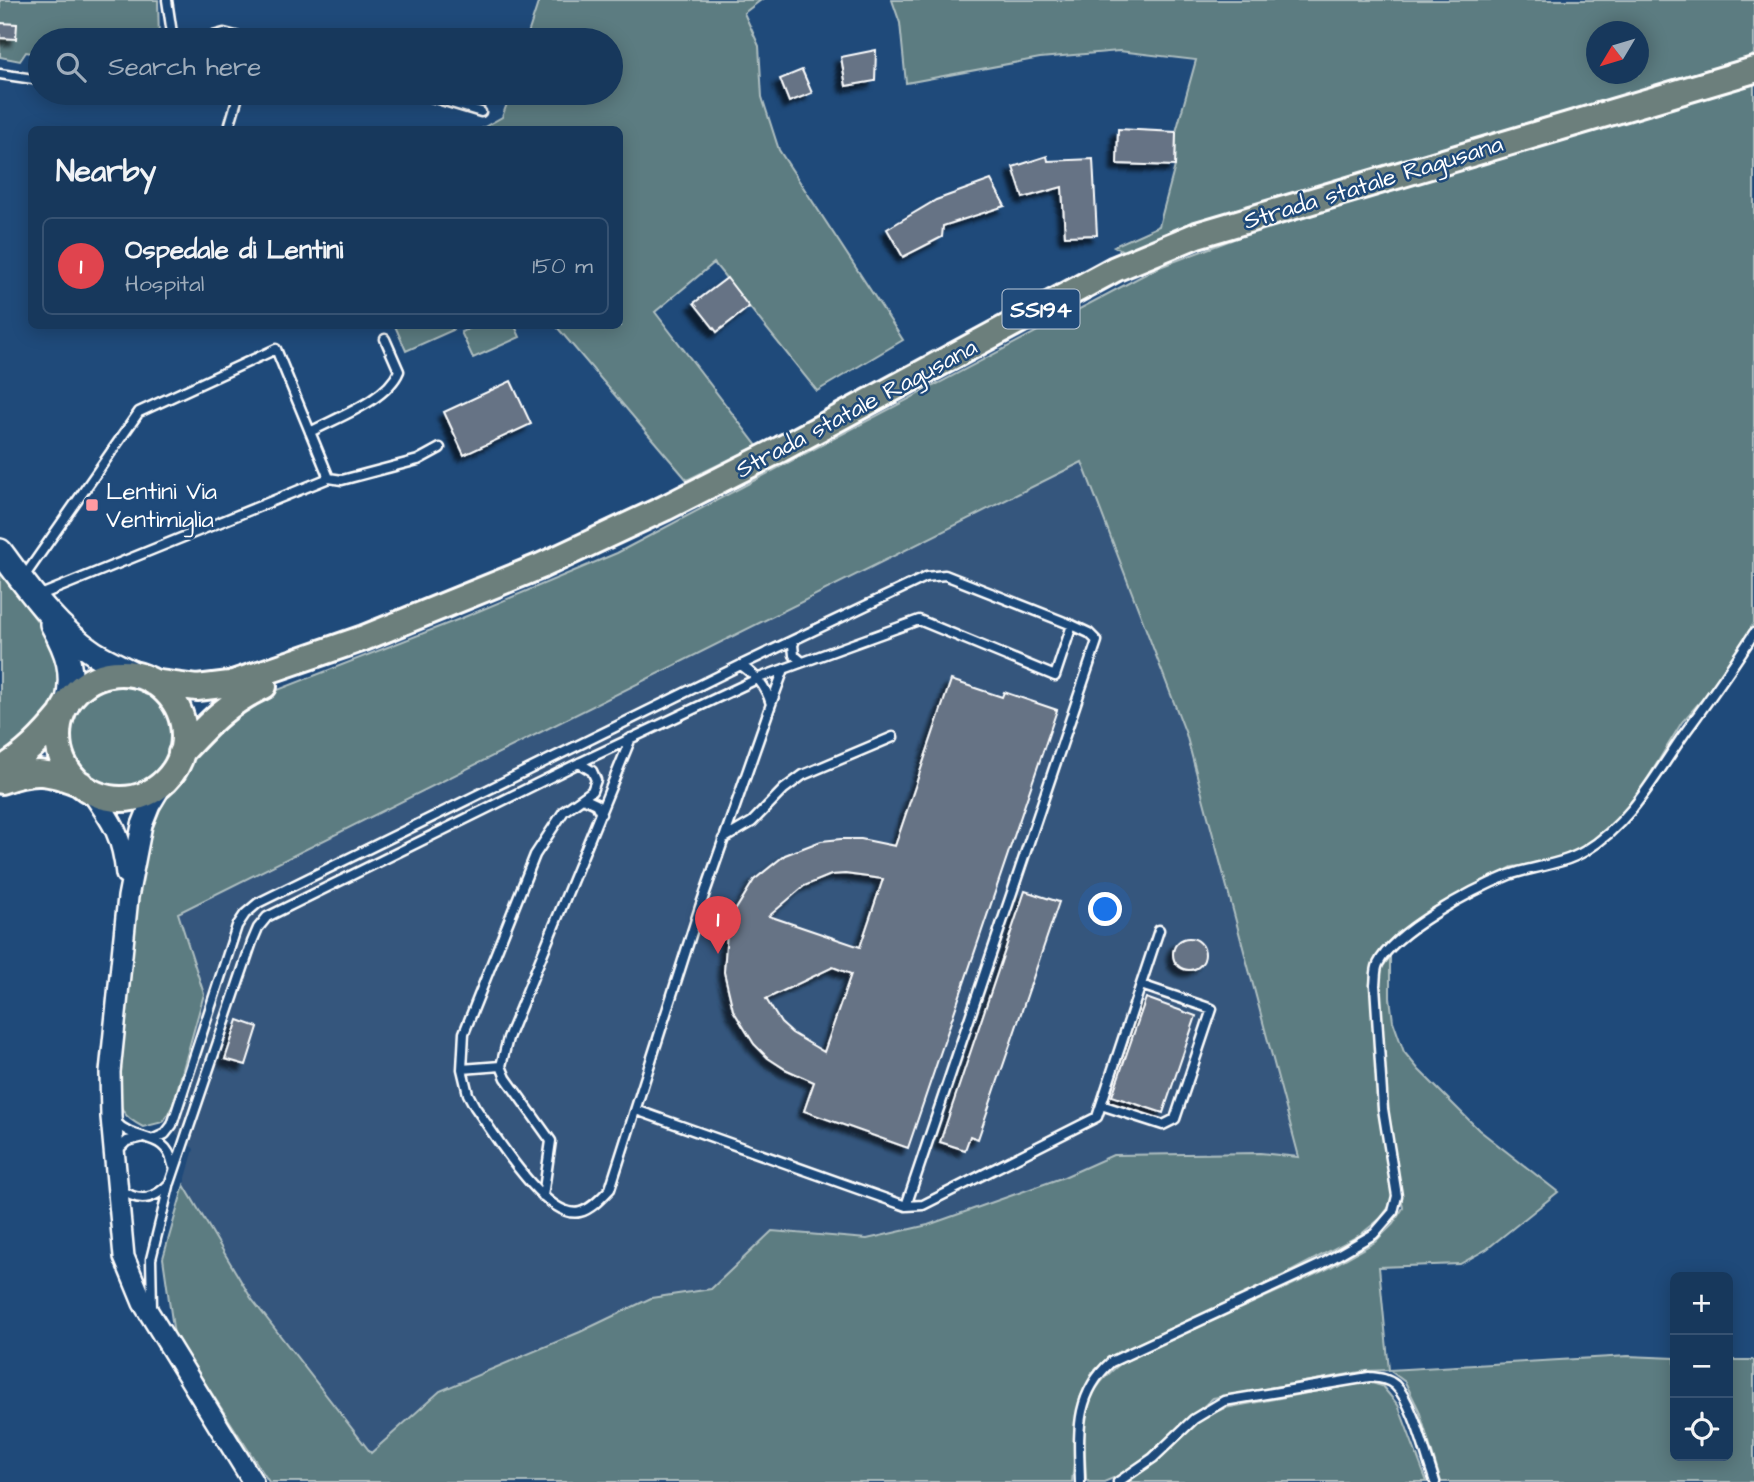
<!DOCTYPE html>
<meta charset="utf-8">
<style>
:root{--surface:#17385c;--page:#244365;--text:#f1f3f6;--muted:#9eacbb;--line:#365272;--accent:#ea580c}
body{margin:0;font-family:"Architects Daughter",sans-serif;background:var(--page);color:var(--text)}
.controls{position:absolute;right:21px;bottom:21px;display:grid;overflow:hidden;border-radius:10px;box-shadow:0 4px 18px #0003}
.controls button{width:63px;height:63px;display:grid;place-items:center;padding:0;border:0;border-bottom:2px solid var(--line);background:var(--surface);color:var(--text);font:35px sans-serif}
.compass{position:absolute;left:1586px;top:21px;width:63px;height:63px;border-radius:50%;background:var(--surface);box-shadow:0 4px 18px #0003;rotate:232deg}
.you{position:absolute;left:1106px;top:910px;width:24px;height:24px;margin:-18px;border:5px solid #fff;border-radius:50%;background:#1a73e8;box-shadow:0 0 0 10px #1a73e833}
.badge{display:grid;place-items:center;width:46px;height:46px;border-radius:50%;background:var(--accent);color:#fff;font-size:23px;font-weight:700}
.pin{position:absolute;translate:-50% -58px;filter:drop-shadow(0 2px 4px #0008)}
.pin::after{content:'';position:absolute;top:37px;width:24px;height:21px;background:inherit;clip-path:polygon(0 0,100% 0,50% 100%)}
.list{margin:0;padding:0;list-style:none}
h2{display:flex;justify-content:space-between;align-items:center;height:91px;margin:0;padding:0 28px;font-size:30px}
h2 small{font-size:23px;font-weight:400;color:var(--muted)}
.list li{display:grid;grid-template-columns:46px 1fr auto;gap:21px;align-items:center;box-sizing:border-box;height:98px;margin:0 14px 14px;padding:0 14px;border:2px solid var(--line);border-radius:10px}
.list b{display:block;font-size:26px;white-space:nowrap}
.list p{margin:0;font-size:23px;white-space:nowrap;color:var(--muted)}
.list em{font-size:23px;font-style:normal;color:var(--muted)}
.icon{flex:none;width:38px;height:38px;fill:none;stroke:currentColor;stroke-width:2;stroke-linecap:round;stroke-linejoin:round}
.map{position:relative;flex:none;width:1754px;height:1482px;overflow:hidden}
.search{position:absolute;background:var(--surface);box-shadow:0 4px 18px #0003;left:28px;top:28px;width:595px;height:77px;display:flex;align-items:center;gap:18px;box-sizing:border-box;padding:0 24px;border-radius:38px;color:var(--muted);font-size:26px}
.panel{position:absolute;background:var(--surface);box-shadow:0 4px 18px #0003;left:28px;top:126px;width:595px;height:203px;border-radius:10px}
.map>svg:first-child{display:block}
</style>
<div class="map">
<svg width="1754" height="1482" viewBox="0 0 1754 1482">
<defs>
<filter id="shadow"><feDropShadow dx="-6" dy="6" stdDeviation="2" flood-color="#0009"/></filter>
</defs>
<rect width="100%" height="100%" fill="#1f4a7a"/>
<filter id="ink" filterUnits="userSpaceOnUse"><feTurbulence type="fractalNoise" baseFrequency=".0143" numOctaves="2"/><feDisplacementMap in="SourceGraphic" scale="14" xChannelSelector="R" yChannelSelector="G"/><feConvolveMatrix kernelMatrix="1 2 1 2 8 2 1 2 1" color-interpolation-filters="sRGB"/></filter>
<g filter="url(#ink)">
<!-- built -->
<path fill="#34567d" d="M1082,462L1186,734L1299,1157L1260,1153L1113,1155L1064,1177L928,1225L867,1239L772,1231L711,1289L651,1298L580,1332L440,1391L370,1453L251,1298L184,1185L194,1149L163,1122L173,1105L204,994L178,913Z"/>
<!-- green -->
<path fill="#5c7c81" stroke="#aebec0" stroke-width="2" fill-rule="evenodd" d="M0,0H158L159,40H40V60L37,54L26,52L20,61L0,57Z
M539,0H761L744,13L759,46L762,97L779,150L903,340L817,391L714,263L655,312L757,446L687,480L556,326H620V130L481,129L502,117L511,93H611V40H526Z
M892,0H1754V54L1748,59L1728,66L1189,226L1125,252L1114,246L1159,226L1175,166L1176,132L1196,60L1119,51L1040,58L906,83L900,23ZM1596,32H1638V74H1596Z
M1754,83V623L1714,686L1682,722L1634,801L1612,826L1581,850L1542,863L1512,867L1418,918L1396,934L1379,954L1372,969L1371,985L1379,1108L1393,1201L1381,1218L1360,1235L1288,1273L1107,1358L1092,1373L1080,1398L1072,1482H269L174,1335L163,1258L184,1185L251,1298L371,1453L440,1391L580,1332L651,1298L711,1289L772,1231L867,1239L928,1225L1064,1177L1113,1155L1260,1153L1299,1157L1186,734L1082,462L178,913L204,994L173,1105L163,1122L143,1127C122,1116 120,1110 118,1087L132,908L146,828L164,794L175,782L193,750L252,700L462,618L617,553L1157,268L1247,234Z
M395,326H451L453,330L406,351Z
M476,326H515L520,337L473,358L461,332Z
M0,570L53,643L63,670L58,697L48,716L0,762Z
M70 736a52 52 0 1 1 104 0a52 52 0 1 1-104 0Z
M1390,957V998L1393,1021L1404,1052L1419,1070L1479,1130L1558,1192L1487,1249L1460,1264L1379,1267L1389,1370L1628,1356L1675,1358V1456H1728V1360H1754V1482H1441L1419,1410L1405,1382L1389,1370L1366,1371L1213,1398L1150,1453L1123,1474L1104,1482H1089L1086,1479C1084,1427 1076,1396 1123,1362L1329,1268L1375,1242L1393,1224L1403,1208L1388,1110L1379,972Z
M1368,1382L1382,1386L1398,1405L1427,1482H1128L1157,1461L1201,1418L1225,1408Z"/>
<!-- building -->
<path fill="#667385" stroke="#fff" stroke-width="2" fill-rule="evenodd" filter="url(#shadow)" d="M0,23L17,24L16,39L0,38Z
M876,50L875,81L846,86L841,57Z
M802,70L812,93L789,102L780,79Z
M1118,129L1176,132L1175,166L1117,164Z
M1047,156L1048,161L1093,159L1097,235L1065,236L1062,187L1023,198L1013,167Z
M991,180L1005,206L943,226L942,237L903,257L887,229L936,200Z
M727,278L749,307L717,332L694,303Z
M511,381L531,424L464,455L444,412Z
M951,680L1002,697L1004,692L1057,710L908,1148L804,1111L814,1082L785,1069L768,1058L754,1044L733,1010L724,972L727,932L721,930L727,912L733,914L754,880L785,855L821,841L841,839H861L895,846ZM845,874L883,879L860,947L769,916L804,886L831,875ZM833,967L851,974L824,1052L792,1033L781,1023L766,999Z
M1025,891L1059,902L978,1139L970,1136L965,1150L940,1142Z
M1173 954a16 16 0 1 1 32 0a16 16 0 1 1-32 0Z
M1146,998L1196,1016L1163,1113L1112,1096Z
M238,1020L258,1027L246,1065L225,1059Z"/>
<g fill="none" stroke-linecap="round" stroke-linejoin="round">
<!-- service casing -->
<g stroke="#fff" stroke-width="13">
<path id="service" d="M167,0L173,40
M199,40L224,33L251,40
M0,74L40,80
M418,93L481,112
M230,124L239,93
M310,432C338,417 387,400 399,371L385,339
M329,478L342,480L418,460L440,448
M24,577L139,412L276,349L329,478L38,596
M795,640L793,645L794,655L802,662
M771,704L784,669
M579,763L592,771L596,780L592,791L564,811L535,855L464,1033L462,1069L468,1094L475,1107C493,1132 546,1221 580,1212C592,1209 602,1197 610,1189L700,907L771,704C765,684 757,677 741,665
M583,798L596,804L601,814
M723,839L752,822L784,789L803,775L893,737
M462,1069L501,1066
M1101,1105L1163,1125L1175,1119L1212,1009L1141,985
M636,1110L906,1206L923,1205L1097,1117L1159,930
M115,1121C135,1144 166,1130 173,1165
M154,1139L165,1134L172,1125L237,926L245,914L258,903L741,665L926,577L945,575L1072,625L1089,633L1097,641L906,1206
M116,1152L127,1141L140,1138
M121,1189C139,1204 155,1199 170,1183L252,942L258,928L267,917L579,763L759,678L919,620L1055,676L1072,625
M543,1196L551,1141L506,1078L501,1066L508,1038L631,738
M152,1307L151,1259L169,1186
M1080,1482C1079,1436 1073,1396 1111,1362L1322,1264L1374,1234L1393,1212L1397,1196L1383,1109L1375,985C1376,978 1375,971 1378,964C1394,931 1474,889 1509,875C1534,866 1562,865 1585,851C1630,824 1655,776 1684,734C1708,701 1732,668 1754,633
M1118,1482L1153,1458L1194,1419L1224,1401L1369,1377C1378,1378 1387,1378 1395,1385C1413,1402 1426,1457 1435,1482"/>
</g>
<!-- tertiary casing -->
<g stroke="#fff" stroke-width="24">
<path id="tertiary" d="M165,780L150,805L142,825L128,897L110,1072L111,1117L124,1257L143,1303L253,1482
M90,790C112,822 122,834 126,874"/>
</g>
<!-- secondary casing -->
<g stroke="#fff" stroke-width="28">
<path id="secondary" d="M0,551C27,587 55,628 94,653C107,661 123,668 138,676
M52,624C68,653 75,672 67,705"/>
</g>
<!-- primary casing -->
<g stroke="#fff" stroke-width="30">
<path id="primary" d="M58 736a63 63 0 1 1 126 0a63 63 0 1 1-126 0Z
M152,682L197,688L230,684L364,638L541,566L665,508L781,449L1115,269L1197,235L1754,70
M181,753C209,723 226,704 264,686
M0,770C25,756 43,737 62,714
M1,781C34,769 48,771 81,784"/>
</g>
<!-- service -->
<use href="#service" stroke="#1f4a7a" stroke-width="8"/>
<!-- tertiary -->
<use href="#tertiary" stroke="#1f4a7a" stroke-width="19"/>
<!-- secondary -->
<use href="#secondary" stroke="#1f4a7a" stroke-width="23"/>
<!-- primary -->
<use href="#primary" stroke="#6c7f7c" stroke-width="24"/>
</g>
</g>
<!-- markers -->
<rect fill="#ff9aa2" stroke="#1f4a7a" stroke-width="2.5" x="85" y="498" width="14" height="14" rx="3.5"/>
<g text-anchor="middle" stroke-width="5" stroke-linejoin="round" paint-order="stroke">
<!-- shield labels -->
<rect fill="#1f4a7a" stroke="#bcc9d7" stroke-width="2" x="1002.5" y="289.5" width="77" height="39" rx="5"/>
<g font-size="23" font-weight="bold" fill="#fff">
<text x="1041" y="317">SS194</text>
</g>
<!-- street labels -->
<g font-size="24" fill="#fff" stroke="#1f4a7a">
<text transform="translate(1373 182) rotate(-17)" y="8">Strada statale Ragusana</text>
<text transform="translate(856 408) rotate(-28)" y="8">Strada statale Ragusana</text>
</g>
<!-- poi labels -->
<g font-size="24" fill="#fff" stroke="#1f4a7a" text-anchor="start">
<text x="106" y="499">Lentini Via<tspan x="106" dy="28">Ventimiglia</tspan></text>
</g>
</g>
</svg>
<div class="controls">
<button>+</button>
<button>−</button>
<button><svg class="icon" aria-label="locate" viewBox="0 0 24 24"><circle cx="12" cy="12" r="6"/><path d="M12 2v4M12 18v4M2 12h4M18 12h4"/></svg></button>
</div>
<svg class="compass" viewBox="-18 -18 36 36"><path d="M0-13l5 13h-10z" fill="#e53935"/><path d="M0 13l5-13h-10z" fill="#9eacbb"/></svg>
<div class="you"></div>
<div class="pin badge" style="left:718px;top:954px;background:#e0444e">1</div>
<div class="search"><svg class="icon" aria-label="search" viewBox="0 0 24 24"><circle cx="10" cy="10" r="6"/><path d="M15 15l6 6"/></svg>Search here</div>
<section class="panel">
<h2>Nearby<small></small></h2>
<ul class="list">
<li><span class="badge" style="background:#e0444e">1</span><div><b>Ospedale di Lentini</b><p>Hospital</p></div><em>150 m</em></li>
</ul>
</section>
</div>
